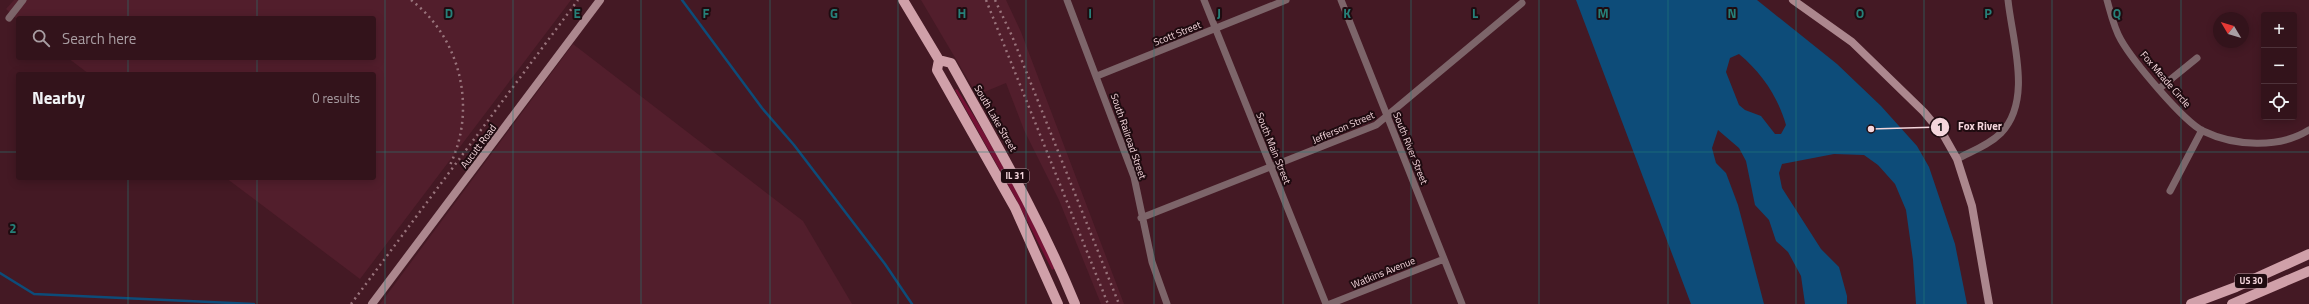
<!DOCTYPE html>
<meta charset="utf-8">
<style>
:root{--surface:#33131b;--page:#3e2028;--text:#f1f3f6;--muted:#a99ea3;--line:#4e323a}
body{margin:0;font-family:"Titillium Web",sans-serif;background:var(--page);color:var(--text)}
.controls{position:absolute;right:12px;top:12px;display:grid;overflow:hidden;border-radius:4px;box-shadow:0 2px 10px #0003}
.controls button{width:36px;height:36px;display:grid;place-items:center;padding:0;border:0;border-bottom:1px solid var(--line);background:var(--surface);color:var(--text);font:20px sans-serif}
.compass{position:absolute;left:2213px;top:12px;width:36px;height:36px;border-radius:50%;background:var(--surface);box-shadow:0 2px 10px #0003;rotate:308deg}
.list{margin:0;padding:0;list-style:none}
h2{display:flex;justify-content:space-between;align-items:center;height:52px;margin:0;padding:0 16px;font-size:17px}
h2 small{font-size:13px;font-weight:400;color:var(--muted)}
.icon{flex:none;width:22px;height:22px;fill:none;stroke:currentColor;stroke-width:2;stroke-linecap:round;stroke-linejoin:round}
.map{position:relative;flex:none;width:2309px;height:304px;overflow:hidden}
.search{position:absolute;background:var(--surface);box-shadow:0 2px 10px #0003;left:16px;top:16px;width:360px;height:44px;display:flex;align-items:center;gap:10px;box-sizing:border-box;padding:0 14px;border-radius:4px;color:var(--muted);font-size:15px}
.panel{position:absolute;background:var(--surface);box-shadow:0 2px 10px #0003;left:16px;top:72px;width:360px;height:108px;border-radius:4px}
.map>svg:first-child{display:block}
</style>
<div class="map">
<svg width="2309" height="304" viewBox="0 0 2309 304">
<rect width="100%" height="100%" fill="#441924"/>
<!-- built -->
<path fill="#521e2c" d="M14,0H571L360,279L226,178H374V74H89L68,58H374V18H18V20L6,9Z
M921,0H1006L1021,32L1124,304H1101L1059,200L1024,130L1006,83L977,95Z
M573,44L803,221L852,304H380Z"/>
<!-- green -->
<path fill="#751135" d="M957,89C994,146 1025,206 1055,268L1052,270L1016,199L955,90Z"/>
<!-- water -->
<path fill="#0d4c79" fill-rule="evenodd" d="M1576,0H1757L1837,64L1881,106L1917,146L1929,167L1955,244L1967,304H1916L1913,260L1906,210L1895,184L1878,165L1864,155L1834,154L1782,164L1779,173L1782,188L1821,249L1839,267L1847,296V304H1805L1801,276L1788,252L1776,241L1769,220L1755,205L1746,161L1739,148L1718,130L1712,148L1716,163L1726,173L1738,205L1764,304H1691ZM1739,54C1762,73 1778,97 1786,125L1781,134H1775L1761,116L1745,110L1739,105L1726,72L1730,58Z"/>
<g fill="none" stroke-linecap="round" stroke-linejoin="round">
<!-- stream -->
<path stroke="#0d4c79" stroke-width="2.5" d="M682,0L762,108L794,145L885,264L912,304
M0,273L34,294L254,304"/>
<!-- street -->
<path stroke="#7d656a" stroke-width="7" d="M1067,0L1134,177L1152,262L1167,304
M1204,0L1326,304
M1341,0L1462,304
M2107,0C2111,14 2114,28 2121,40C2133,61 2183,121 2203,131C2234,146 2279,149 2309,130
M9,18L23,0
M1097,76L1286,0
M2160,88L2197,58
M1957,159C1972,151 1989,145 2001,133C2033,100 2012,40 2008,0
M2170,191L2202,130
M1141,218L1376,125L1522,3
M1330,304L1444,259"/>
<!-- secondary -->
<path stroke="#ac878e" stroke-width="8" d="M1793,0L1852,42L1924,112L1944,136L1957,159L1972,206L1989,304
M372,304L600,0"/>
<!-- primary -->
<path stroke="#d0a0a9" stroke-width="10" d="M903,0L939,60L937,70L1015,208L1058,304
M939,60L951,63C996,144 1040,218 1075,304
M2191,304L2236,287L2309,254
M2232,304L2309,271"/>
<!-- rail -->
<path stroke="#99747c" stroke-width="2.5" stroke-dasharray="2 4" stroke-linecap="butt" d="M411,0C461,38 477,109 450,165
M986,0L1108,304
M995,0L1012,36L1119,304
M351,304L578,0"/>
</g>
<!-- grid -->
<path fill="none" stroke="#268079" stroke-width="1" stroke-opacity="0.55" d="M128,0V18M257,0V18M385,0V304M513,0V304M641,0V304M770,0V304M898,0V304M1026,0V304M1154,0V304M1283,0V304M1411,0V304M1539,0V304M1668,0V304M1796,0V304M1924,0V304M2052,0V304M2181,0V304M128,58V74M257,58V74M0,152H18M374,152H2309M128,178V304M257,178V304"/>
<g text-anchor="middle" stroke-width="4" stroke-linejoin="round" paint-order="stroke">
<!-- shield labels -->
<g fill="#1f0b10" stroke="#b4999f" stroke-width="1">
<rect x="1001" y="169" width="28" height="14" rx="3"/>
<rect x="2235" y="274" width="32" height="14" rx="3"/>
</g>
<g font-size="9" font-weight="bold" fill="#f4d6dc">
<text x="1015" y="179">IL 31</text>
<text x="2251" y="284">US 30</text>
</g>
<!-- street labels -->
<g font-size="10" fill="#f4d6dc" stroke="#1f0b10">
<text transform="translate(1177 33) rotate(-22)" y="4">Scott Street</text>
<text transform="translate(2166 79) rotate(49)" y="4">Fox Meade Circle</text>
<text transform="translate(996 118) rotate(60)" y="4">South Lake Street</text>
<text transform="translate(1343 127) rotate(-23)" y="4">Jefferson Street</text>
<text transform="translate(1129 136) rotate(71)" y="4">South Railroad Street</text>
<text transform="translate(478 146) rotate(-53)" y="4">Aucutt Road</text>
<text transform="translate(1274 148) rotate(68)" y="4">South Main Street</text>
<text transform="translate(1411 148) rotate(68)" y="4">South River Street</text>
<text transform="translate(1383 272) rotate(-22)" y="4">Watkins Avenue</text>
</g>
</g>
<g font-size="13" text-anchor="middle" font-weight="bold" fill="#268079" stroke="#1f0b10" stroke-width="4" stroke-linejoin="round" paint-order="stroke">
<text x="449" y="18">D</text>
<text x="577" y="18">E</text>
<text x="706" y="18">F</text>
<text x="834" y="18">G</text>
<text x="962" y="18">H</text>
<text x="1090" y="18">I</text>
<text x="1219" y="18">J</text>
<text x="1347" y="18">K</text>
<text x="1475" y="18">L</text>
<text x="1603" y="18">M</text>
<text x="1732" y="18">N</text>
<text x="1860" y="18">O</text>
<text x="1988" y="18">P</text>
<text x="2117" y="18">Q</text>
<text x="13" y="233">2</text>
</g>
<!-- callouts -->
<path fill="none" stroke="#f4d6dc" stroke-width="1.5" d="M1871 129L1940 127"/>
<g fill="#f4d6dc" stroke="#1f0b10" stroke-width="1.5">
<circle cx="1871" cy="129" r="4"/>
<circle cx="1940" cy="127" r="10"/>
</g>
<g font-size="12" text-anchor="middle" font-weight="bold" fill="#111">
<text x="1940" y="131">1</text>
</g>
<g font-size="11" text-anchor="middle" font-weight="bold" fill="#f4d6dc" stroke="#1f0b10" stroke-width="4" stroke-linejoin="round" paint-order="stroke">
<text x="1980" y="130">Fox River</text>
</g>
</svg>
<div class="controls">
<button>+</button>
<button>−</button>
<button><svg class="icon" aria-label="locate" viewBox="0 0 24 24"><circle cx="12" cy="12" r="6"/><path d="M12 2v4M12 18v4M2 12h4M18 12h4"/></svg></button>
</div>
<svg class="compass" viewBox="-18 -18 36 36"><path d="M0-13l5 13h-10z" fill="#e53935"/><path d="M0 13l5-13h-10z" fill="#a99ea3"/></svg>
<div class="search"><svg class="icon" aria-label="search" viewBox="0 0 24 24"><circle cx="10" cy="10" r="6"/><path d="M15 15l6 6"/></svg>Search here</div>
<section class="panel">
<h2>Nearby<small>0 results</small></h2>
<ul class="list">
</ul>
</section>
</div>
